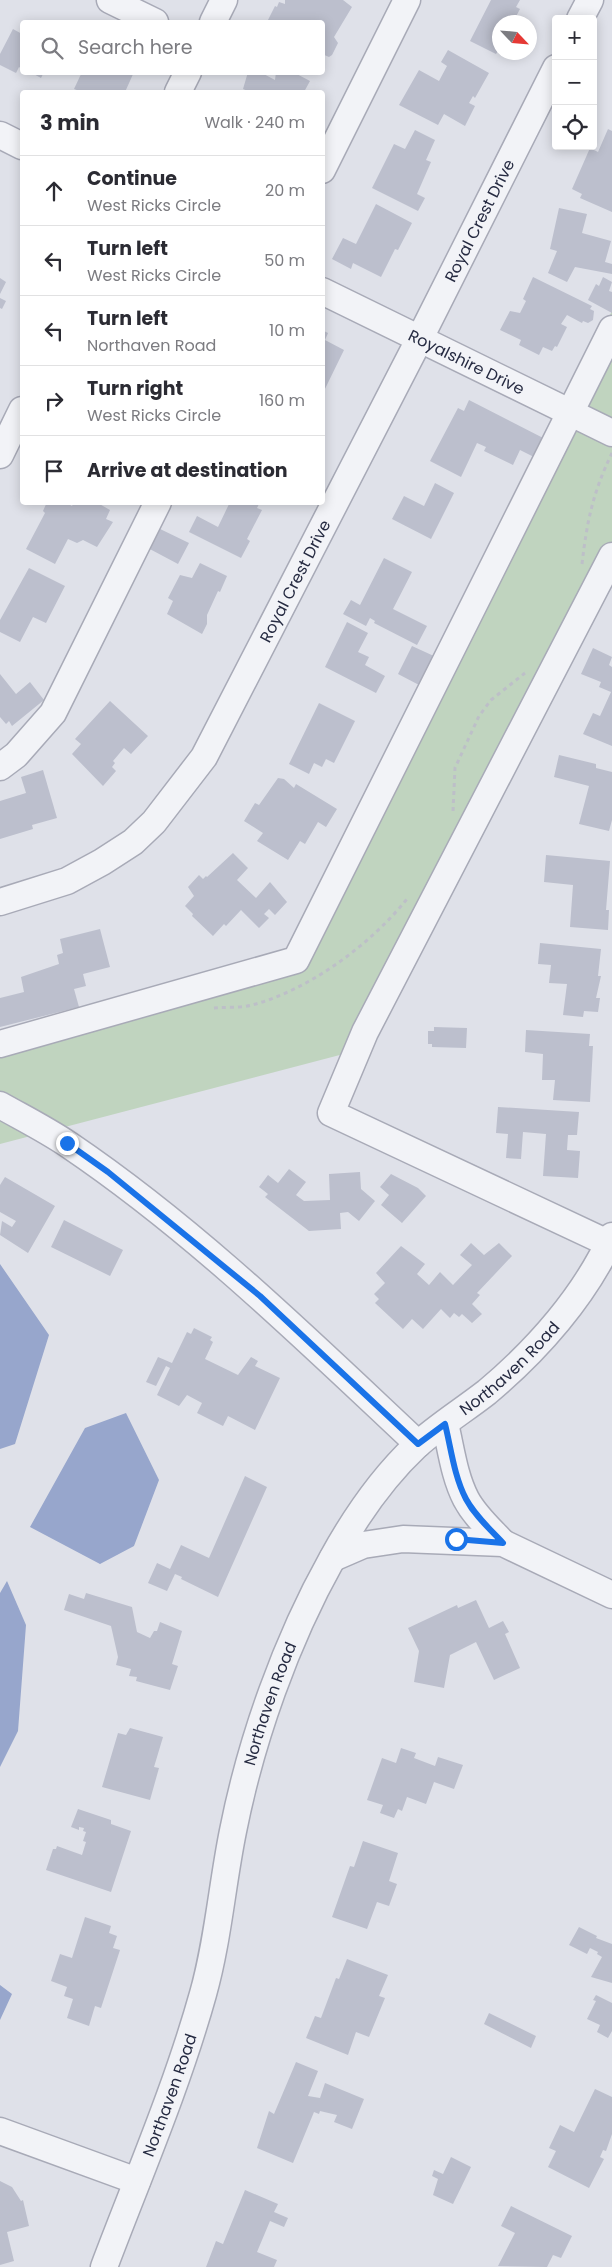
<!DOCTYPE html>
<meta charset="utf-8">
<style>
:root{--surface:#fff;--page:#f7f7f7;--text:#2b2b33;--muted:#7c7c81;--line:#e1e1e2}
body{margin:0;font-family:Poppins,sans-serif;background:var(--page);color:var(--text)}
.controls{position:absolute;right:15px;top:15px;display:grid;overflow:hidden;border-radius:5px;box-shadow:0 2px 12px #0003}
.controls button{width:45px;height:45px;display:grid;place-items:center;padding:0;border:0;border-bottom:1px solid var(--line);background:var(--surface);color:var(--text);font:25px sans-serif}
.compass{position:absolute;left:492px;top:15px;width:45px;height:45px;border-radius:50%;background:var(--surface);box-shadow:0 2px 12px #0003;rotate:116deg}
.stop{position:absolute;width:15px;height:15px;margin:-11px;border:4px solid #1a73e8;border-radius:50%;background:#fff}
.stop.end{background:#1a73e8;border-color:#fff;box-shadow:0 1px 5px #0008}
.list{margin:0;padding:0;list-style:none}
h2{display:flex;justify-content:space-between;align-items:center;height:65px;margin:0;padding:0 20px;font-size:21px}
h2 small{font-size:16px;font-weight:400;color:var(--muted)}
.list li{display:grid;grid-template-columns:32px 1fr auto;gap:15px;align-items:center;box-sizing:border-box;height:70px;padding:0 20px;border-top:1px solid var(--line)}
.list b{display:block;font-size:19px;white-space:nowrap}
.list p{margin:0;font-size:16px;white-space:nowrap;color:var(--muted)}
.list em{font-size:16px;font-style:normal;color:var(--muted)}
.icon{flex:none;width:28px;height:28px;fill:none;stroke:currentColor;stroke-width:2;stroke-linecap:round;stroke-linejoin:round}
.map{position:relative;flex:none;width:612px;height:2267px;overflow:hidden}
.search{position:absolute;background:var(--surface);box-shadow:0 2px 12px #0003;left:20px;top:20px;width:305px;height:55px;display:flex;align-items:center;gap:12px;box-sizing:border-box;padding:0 18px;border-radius:5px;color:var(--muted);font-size:19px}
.panel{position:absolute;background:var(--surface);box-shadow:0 2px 12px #0003;left:20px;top:90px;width:305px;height:415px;border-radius:5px}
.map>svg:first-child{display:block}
</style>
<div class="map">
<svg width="612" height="2267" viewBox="0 0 612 2267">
<rect width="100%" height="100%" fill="#dfe1e9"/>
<!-- green -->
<path fill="#c0d4bf" d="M612,311V548L355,1051L0,1144V1033L284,959Z"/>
<!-- water -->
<path fill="#97a6cc" d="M0,1264L49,1335L15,1444L0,1449Z
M126,1413L159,1480L134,1546L100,1564L30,1527L85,1428Z
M7,1581L26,1625L18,1731L0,1767V1593Z
M0,1985L12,1994L0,2020Z"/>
<!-- building -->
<path fill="#bcbfcd" d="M285,0H343L352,7L334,37L338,43L332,55L329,57L322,54V22H267L275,6L277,7L279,2L285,4Z
M491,0H520L516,7L520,9L513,22H500V48L496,54L470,41Z
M13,29L22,34V69L19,67L16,73L0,65V54Z
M448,50L489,73L475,98L473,96L469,103L475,106L465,126L444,114L438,125L399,105L419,70L439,81L447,66L441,62Z
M30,72H44L41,78Z
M82,72H102L108,75L110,72H134L125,92H82L74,89Z
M248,72H260L275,80L276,72H293L310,81L304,92H255L251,90L250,92L243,89Z
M608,129L612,131V212L580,198L582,194L572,189L590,148L598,152Z
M415,130L435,140L426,160L431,162L417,194L425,198L418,211L372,188L394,144L405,149Z
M376,204L412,223L398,250L395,249L381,277L353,263L351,269L332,259L343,238L356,244Z
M559,208L587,214L582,233L611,241L605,262L612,264V274L575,267L567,282L548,273L557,251L550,249Z
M533,277L592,306L590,309L594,311L593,320L588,323L583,321L582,323L567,315L561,324L567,327L557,347L555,346L552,351L543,347L539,355L519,345L521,340L500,330L510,311L520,313L526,301L523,299Z
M603,277L612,282L609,291L612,292V313L588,300L596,284L599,286Z
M0,278L6,282L0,294Z
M0,298L6,301L2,309L0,308Z
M322,330L328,333L325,340L344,350L322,395Z
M469,400L549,441L540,460L520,450L513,465L484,451L486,447L477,443L461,477L430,461L458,408L464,411Z
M435,483L454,493L431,539L392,519L404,496L424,506Z
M47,502H65L72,506L74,502H96L110,510L106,519L113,522L97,547L83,540L77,543L68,539L55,564L26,549L45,513L43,511Z
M230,502H260L257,508L262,510L247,539L250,541L241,558L189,532L197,516L218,527Z
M156,527L189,543L178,564L146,547Z
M384,558L412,572L393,609L427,626L417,645L374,623L375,621L370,618L366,626L343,614L351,600L360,605Z
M200,563L227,576L220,592L218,591L207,615V624L202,634L167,614L173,601L168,598L180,575L192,578Z
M29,568L65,586L46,623L33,617L20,642L0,632V620Z
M347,622L368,633L358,652L369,657L365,665L385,676L376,693L325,667Z
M412,646L436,657L421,686L398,674Z
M593,648L612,657L609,665L612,667V746L583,734L593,713L600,716L611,692L599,687L601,682L581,674Z
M0,674L16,694L30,682L44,700L12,726L9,721L6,724L0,717Z
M110,701L148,736L131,754L124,748L113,761L115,763L112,767L116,771L103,786L72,754L81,744L75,739Z
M319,703L355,721L334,763L326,759L322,767L314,763L309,774L289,764Z
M559,755L596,764V768L612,772V820L609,831L579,824L589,786L554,777Z
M43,770L57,818L32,825L33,829L0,839V801L26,793L21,777Z
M278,778L284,779L294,788L296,784L337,809L326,827L318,822L305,844L300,841L288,860L257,841L263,833L244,821L255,803L259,805Z
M233,853L248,868L237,880L256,898L270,882L287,902L275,915L269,909L264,914L269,918L259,928L241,910L226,926L224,924L213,936L192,916L193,914L185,906L194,896L188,887L199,875L203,879L206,876L207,877Z
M546,855L610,861L606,910H609L608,930L570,927L573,885L544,882Z
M100,929L110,967L83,974L86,986L74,989L79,1007L0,1027V998L24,992L21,977L59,964L57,955L63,953L60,939Z
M540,943L601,949L598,976H601L596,998H600L598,1012L584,1011L583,1017L563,1015L567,984L549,983L551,965L538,964Z
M434,1027L467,1028L466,1048L432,1047V1044H428V1031H434Z
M526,1030L590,1034L589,1046H593L590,1102L553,1100L555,1080H542L543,1054L525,1052Z
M498,1107L579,1112L577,1135H568L567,1150L580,1151L578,1178L543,1176L546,1134L523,1132L521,1159L506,1158L508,1134L496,1133Z
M289,1169L306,1182L296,1195L304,1201L330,1200L329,1174L360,1172L361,1189L375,1201L359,1221L348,1212L340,1213L341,1229L309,1231L265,1197L268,1194L259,1187L268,1175L278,1183Z
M391,1174L418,1188L426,1196L402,1223L381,1205L389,1195L380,1187Z
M5,1177L55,1206L28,1253L0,1235L2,1221L12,1227L16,1221L0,1212V1185Z
M64,1220L123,1250L110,1276L51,1247Z
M471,1243L484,1255L499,1243L512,1256L477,1293L480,1295L472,1304L482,1314L472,1323L462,1314L459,1317L454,1313L450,1318L441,1309L423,1329L412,1319L403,1329L375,1303L379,1299L374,1294L385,1283L376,1273L401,1246L425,1264L417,1274L429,1285L440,1272L453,1285L472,1265L460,1255Z
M194,1328L212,1337L210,1340L213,1342L205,1359L238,1375L251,1357L258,1361L255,1366L280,1378L255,1430L228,1416L223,1426L197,1413L202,1403L187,1395L179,1406L157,1395L170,1368L166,1366L156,1386L146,1382L158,1357L172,1363L187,1332L191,1334Z
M245,1476L267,1487L218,1597L181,1579L182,1577L175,1574L167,1591L148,1583L157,1563L170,1569L181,1545L209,1558Z
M86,1593L132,1607L137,1632L150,1638L154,1631H157L160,1622L182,1631L172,1664L178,1666L170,1690L136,1681L137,1677L129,1676L131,1669L116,1665L118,1657L111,1626L64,1610L69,1594L84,1599Z
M476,1600L489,1628L503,1621L509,1632L505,1634L520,1668L494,1680L476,1642L450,1655L444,1688L414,1682L419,1651L408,1628L457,1605L458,1608Z
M130,1728L163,1737L154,1767L159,1768L150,1800L102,1787L118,1733L126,1735Z
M401,1748L416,1753L414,1758L435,1766L438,1757L463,1765L454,1789L434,1782L426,1804L407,1797L402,1811L398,1809L394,1818L380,1813L383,1805L367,1800L382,1758L396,1763Z
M78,1809L111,1820V1824L131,1831L111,1892L46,1870L53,1849H56L57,1846L82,1855L86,1842L83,1841L86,1832L83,1831L84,1828L79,1827V1830L71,1827Z
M363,1841L398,1853L389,1881L397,1884L389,1906L377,1902L367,1929L332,1917L350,1866L354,1867Z
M85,1917L111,1926L109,1933L117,1936L113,1948L120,1950L101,2008L95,2006L89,2026L67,2018L73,1999L64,1996L67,1987L51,1981L60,1954L72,1958Z
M579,1927L597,1936L596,1938L612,1944V1983L591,1977L602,1957L597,1954L598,1952L590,1948L587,1954L569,1945Z
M347,1959L388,1975L379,1996L385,1998L369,2037L356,2032L348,2055L306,2038L315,2016L321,2018L336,1978L339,1979Z
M596,1995L612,2003V2031L608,2038L597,2032L600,2025L587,2019L596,2001L593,2000Z
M489,2013L536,2036L531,2048L484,2024Z
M296,2062L318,2071L308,2096L320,2098L325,2083L364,2099L352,2129L334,2122L337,2115L320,2111L319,2114L314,2112L293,2163L257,2148L269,2111L274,2114Z
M595,2089L612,2097V2134L606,2151L603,2150L600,2157L604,2159L589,2188L548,2167L556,2151L549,2148L560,2125L574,2132Z
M451,2157L471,2167L453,2204L433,2195L438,2179L432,2176L434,2170L443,2174Z
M0,2181L12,2187L21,2201L23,2200L29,2226L7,2232L14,2261L0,2265Z
M245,2190L278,2204L274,2212L288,2218L284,2227L270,2221L257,2252L277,2260L274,2267H206L216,2241L223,2244Z
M511,2206L572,2236L561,2258L553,2255L547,2267L498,2266L515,2233L501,2226Z"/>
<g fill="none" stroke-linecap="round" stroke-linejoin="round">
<!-- minor casing -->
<g stroke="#a8aab7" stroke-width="29">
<g id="minor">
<path d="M110,0L155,22"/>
<path d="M580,19L590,0"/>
<path d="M213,22L224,0"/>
<path d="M178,92L188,72"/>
<path d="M0,135L22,146"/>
<path d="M322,170L407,0"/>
<path id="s1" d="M322,291L612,433"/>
<path d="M0,455L22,410"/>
<path d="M612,556L365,1032L331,1113L612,1245"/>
<path d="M0,767L16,755L53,713L158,502"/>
<path id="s2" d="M0,902L67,881L102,862L133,842L154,822L204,757L420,338L556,68"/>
<path d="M0,1044L296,960L612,329"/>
<path d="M0,1105C23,1118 47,1130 69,1145C196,1231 306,1339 418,1444"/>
<path d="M445,1424C451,1448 454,1476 466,1499C475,1516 490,1529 503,1543"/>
<path d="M333,1558L363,1545L403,1539L503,1543L612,1595"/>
<path d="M0,2131L137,2181"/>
<path id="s3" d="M104,2267C138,2177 177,2087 203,1994C218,1941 222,1885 233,1831C251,1740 286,1641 332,1559C354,1519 383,1477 416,1446C438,1426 464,1410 487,1392C537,1350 585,1296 612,1236"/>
</g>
</g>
<!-- path -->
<path stroke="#bdbfc8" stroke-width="3" stroke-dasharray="4 4" stroke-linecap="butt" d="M582,564C587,521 593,492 612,453
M453,811L455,768L479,716L491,700L525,673
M214,1008C226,1007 240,1008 252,1005C309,990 370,945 407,899"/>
<!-- minor -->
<use href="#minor" stroke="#f2f3f7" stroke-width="26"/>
</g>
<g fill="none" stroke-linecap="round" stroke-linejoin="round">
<!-- route -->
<path stroke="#1a73e8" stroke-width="6" d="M67,1143L108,1172L260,1296L418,1444L445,1424C451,1448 454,1476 466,1499C475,1516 490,1529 503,1543L456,1539"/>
</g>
<g text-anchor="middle" stroke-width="4" stroke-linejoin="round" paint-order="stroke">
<!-- street labels -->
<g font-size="16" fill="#262b42" stroke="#eef0f7">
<text dy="6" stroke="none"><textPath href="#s2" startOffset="861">Royal Crest Drive</textPath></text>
<text dy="6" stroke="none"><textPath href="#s1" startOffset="161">Royalshire Drive</textPath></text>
<text dy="6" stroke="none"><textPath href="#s2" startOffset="456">Royal Crest Drive</textPath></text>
<text dy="6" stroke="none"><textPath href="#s3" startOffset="1010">Northaven Road</textPath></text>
<text dy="6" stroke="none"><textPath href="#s3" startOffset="589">Northaven Road</textPath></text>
<text dy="6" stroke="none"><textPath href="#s3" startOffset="184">Northaven Road</textPath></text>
</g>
</g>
</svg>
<div class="controls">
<button>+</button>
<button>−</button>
<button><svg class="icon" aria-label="locate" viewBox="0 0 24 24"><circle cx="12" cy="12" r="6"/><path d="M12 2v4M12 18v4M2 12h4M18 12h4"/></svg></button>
</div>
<svg class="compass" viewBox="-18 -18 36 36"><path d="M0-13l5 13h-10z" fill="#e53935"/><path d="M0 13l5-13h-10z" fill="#7c7c81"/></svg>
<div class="stop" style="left:456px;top:1539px"></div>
<div class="stop end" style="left:67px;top:1143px"></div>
<div class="search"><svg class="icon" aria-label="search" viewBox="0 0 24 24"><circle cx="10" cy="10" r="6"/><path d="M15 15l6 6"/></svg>Search here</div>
<section class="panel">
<h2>3 min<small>Walk · 240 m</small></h2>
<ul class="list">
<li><svg class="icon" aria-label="ahead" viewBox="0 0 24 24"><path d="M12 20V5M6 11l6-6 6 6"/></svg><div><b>Continue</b><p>West Ricks Circle</p></div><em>20 m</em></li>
<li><svg class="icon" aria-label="left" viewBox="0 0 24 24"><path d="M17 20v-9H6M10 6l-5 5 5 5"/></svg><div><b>Turn left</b><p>West Ricks Circle</p></div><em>50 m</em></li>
<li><svg class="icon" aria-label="left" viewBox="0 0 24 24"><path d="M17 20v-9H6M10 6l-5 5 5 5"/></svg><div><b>Turn left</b><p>Northaven Road</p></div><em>10 m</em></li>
<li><svg class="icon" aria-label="right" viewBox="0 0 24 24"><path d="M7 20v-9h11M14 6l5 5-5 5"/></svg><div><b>Turn right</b><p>West Ricks Circle</p></div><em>160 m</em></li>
<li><svg class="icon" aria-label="arrive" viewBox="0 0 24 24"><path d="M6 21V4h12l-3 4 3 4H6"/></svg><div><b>Arrive at destination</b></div></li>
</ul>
</section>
</div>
